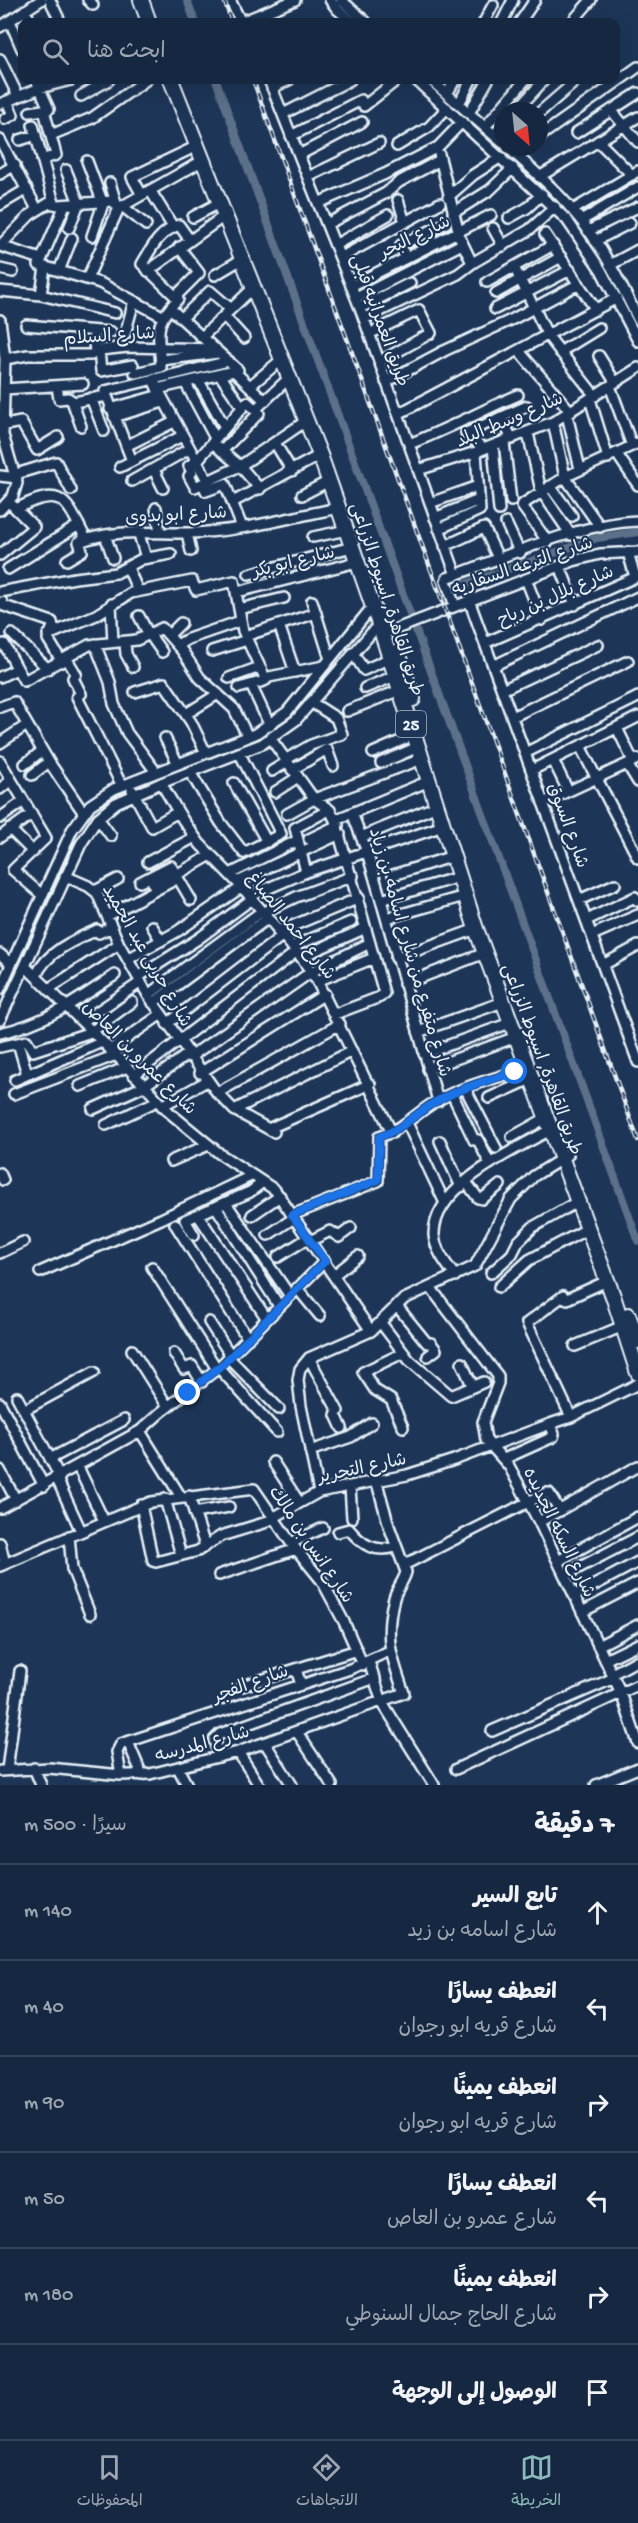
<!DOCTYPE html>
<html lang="ar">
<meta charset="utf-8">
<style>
:root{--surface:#162841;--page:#23344c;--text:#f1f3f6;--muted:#9ea6b1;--line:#35445a;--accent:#8bbbb9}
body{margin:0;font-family:"Gochi Hand","Playpen Sans Arabic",sans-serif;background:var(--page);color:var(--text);direction:rtl}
.compass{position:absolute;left:494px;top:102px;width:54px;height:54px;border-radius:50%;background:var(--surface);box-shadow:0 6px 24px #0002;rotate:153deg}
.stop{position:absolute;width:18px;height:18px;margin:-14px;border:4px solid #1a73e8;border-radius:50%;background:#fff}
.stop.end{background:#1a73e8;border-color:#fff;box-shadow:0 2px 6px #0008}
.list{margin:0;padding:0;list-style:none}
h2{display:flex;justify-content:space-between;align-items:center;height:78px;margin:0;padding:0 24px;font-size:26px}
h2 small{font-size:20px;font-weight:400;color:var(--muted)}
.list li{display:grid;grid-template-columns:39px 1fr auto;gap:18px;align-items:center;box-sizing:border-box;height:96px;padding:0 24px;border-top:2px solid var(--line)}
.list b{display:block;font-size:22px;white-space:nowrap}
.list p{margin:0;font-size:20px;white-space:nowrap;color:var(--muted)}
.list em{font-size:20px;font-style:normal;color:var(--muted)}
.icon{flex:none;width:33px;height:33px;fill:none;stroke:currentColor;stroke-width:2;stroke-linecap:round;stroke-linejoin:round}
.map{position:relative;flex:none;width:638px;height:1785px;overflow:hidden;direction:ltr}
.search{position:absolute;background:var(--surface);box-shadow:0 6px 24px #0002;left:18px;right:18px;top:18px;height:66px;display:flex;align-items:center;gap:15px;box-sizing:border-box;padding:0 21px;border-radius:12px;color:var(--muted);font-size:22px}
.sheet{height:654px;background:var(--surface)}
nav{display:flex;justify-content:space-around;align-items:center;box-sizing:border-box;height:84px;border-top:2px solid var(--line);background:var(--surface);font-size:16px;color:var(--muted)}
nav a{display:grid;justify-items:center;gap:3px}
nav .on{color:var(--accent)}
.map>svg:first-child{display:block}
</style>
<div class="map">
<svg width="638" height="1785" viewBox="0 0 638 1785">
<rect width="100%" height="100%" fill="#1d3557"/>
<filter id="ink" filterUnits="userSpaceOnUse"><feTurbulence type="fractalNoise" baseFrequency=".0167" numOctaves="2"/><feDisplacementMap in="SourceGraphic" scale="12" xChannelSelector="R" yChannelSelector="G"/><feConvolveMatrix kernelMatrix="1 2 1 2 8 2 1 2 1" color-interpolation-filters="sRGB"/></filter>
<g filter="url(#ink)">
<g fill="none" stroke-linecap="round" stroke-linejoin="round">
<!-- stream -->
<path stroke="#95a4b5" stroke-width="2" d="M354,18L359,22
M460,111L552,195L574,219
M602,260L629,311"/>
<!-- canal -->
<path stroke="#5d7089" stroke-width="8" d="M187,0L195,22
M216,80L638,1241
M460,586L597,538L638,532"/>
<!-- minor casing -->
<g stroke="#e8f1f8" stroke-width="14">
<path id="minor" d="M50,0L60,21
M88,0L93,5
M230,0L241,22
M330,0L337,9L352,22
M341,0L366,22
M25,10L30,22
M10,21L22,49
M241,22L295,0
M484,22L493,5
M502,22L513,0
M520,22L535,0
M572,22L591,0
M0,27L41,0
M0,59L18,96
M269,80L360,308L456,575
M416,80L567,220L601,270L638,341
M431,80L503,143
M272,88L289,80
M447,94L455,80
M81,96L109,80
M0,104L40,88L71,80
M459,104L471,80
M364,106L397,80
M611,110L638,142
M516,111L544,80
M30,112L49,109L36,80
M469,113L488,80
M539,113L577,80
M283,114L350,80
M5,119L13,115L7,101
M33,125L54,203
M485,127L525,80
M576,133L638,93
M51,135L92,118L146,80
M494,135L503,125
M291,136L361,100
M539,137L638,67
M0,140L37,209
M20,140L36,135
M598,141L632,175
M397,146L429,127L447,108
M507,147C530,167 554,188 574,212C601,243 620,282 638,319
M439,154L460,238L472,263
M299,155L362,122
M42,160L56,155L44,110
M87,161L102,201
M66,170L79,203L69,228
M0,174L15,165
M308,177L379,143
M539,177L638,117
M110,183L116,203
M150,190L173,227
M142,195L132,177L197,146
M448,197L473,175L501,157
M398,200L405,222
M318,203L385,174L438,147L462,122
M0,205L27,189
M65,205L39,265L100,283L162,316
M122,206L146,225
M573,210L638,171
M453,213L490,190L513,168
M193,217L219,203
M509,218L527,208L542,194
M581,221L638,187
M327,224L386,193L399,182L440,160
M493,228L503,246
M588,231L638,207
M545,234L596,310
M92,236L104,201
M595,241L630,223
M335,245L388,215
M0,246L30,215L49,203L59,205L113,201L119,208
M0,246L41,259
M405,257L401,245L446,223
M340,258L440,203
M610,265L638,250
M514,267L548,336L595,396
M0,269L13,272
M59,271L72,238
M148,271L224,216
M215,275L242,259
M87,279L119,208L202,161
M487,282L553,245
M351,286L491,215
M0,291L41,295L115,313
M496,293L561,257
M41,295L45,267
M176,296L199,273L179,247
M356,298L462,244
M360,308L410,283
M495,309L570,270
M224,316L244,338
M182,318L210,291L231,309
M364,319L458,274L474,262L529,230L555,207
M0,320L5,359L3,435L17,483L13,496L0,510
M26,325L111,332
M93,331L95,353
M125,334L134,301
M369,334L419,310L431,333L379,362
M203,336L253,288
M99,351L101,371L133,365
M519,351L571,412
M560,352L599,328
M599,356L615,382
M5,359L28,355H91L100,350L128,347L216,349
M161,360L218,353
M234,371L265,401
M135,373L161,367C159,331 152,326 178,299L142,264C152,247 159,232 179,225L189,239
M220,375L242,407
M199,381L225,427
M386,382L444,351L513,319L579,284
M155,384L208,482
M186,384L215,438
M57,386L59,399L68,398L74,402L106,396
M250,386L281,360
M610,386L632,446
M4,389L83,384
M157,389L238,370L170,308
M91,398L104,431
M590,399L608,458
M72,401L81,426
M110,409L160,395
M256,409L289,378
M398,414L617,298
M567,415L580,469
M114,417L163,402
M501,417L512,439
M553,422L565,477L600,527
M0,426L21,422L37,450L58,437
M528,433L541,491L571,535
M504,442L511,501
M275,443L292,471
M409,444C446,430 481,411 518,395
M126,446L174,422
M493,446L499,510
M217,447L240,466L260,489
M484,449L466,433L527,406
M222,451L259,413L247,402L196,462L189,466L192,472L189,476L195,487L240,466L306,421
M617,454L638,485
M132,461L105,391L229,361
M120,467L182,436
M154,470L163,488
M418,470L476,452L553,422L638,368
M16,474L56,462L71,490
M0,476L17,478
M132,481L189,449
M203,484L206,491L225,484L242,527
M550,486L572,516
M302,495L329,481
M233,502L320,455
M430,503L478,486
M156,508L160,532
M16,509C63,485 65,499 86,539
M435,518L479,500
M506,523L520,553
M439,529L480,510L476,452
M138,531L146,558
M187,533L191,551
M105,535L113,558
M313,537L347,530
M548,542L522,506L523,504L565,477L638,443
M445,546L484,528L499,560
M628,552L635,577
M0,555L34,527L12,505
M67,560L82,551L79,542C121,526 164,536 207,532C251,529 295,516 339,508
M560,566L575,605
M128,568L138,591
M8,569L79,525
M249,574L352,547
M526,579L542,620
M0,592L75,578L116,573L142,559L171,554
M237,592L357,562
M469,600L638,1062
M312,601L330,659
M2,602L4,606L52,622L53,626L48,639L62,662
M111,604L113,642
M455,606L446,581L447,578C503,558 579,523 638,521
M239,609L284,598
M139,616L149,635
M279,625L295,672
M391,631L573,561L600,554L638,552
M12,634L48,669
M48,635L96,615L131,593L192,581L196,590L234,581L243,631L266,680
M150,635L162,652
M169,635L181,623
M245,636L316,613
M125,643L126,654L133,667
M485,643L638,576
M95,644L110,682L114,704L127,733L156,772
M0,645L4,644L24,681L89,645L137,640L162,628L183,652L200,678L234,709L248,737
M177,645L188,639L240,621
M212,651L247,640
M353,653L364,670L390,658
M67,659L76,674L73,678L81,694L77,697L122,786
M493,666L638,597
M0,677L17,669
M229,678L260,667
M251,685L270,726
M239,688L264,681L269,677L324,666
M365,688L395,676
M502,690L598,645
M135,692L164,683L191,722L206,753
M0,707L14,702L49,762L83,812
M347,711L400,690
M186,714L218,694
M512,717L628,661
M617,728L633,761
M165,738L178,764
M271,739L314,799L330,810L335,820L384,993L380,997L335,1014
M0,743L27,725
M580,746L638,858
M373,753L414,735
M525,753L638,697
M285,760L311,745L342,734L336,718L311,702
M553,760L568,791
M0,761L46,838L13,870L42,895
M381,763L418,747
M25,764L42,751
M627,764L638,782
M292,770L327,749L333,766
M532,770L638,717
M272,771L287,762
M190,772L221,823L244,853L281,834L240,754
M32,775L49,762
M161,783L183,820L200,844L242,887L301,957L317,981L392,1133
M234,783L267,842
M0,789L11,780
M132,790L152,827L178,812
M275,792L298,777
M543,803L638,759
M352,813L367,852L381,900L438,1101
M287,814L314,799L422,759
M0,818L24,801
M98,818L111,836
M335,820L429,781
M10,829L33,852
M0,837L32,814
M361,837L437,806
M309,839L338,825
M148,862L195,837
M306,872L295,828L329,810
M230,874L298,840
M176,875L211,855
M393,875L453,856
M65,876L88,886L97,893L119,944L148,995L215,1090L234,1110L274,1132
M140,882L171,866L191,900
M237,882L340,834
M153,884L175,872
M95,891L118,879
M250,896L306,872L443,826
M381,900L459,877
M579,900L615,884
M262,913L296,897L353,876
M107,916L178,878
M387,918L465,896
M587,920L635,897L638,901
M152,926L161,941
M278,932L359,898
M592,935L638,915
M292,947L351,922
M0,954L11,964
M301,957L366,928
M396,958L476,929
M128,959L178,931L242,887
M603,965L638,946
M25,966L116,1055L170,1113L220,1154L275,1190L371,1331
M36,976C46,952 74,940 97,930L99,933L112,927
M138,977L198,939L252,899
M317,981L374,958
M404,984L485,953
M50,988L119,944
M0,989L72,830L90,805L114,789L255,734L287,712L373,606
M148,995L261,912
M153,1003L267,919
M0,1020L81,844L98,818L116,803L161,783L262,744L296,720L379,624
M82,1022L141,982
M167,1024L282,936
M418,1032L503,1002
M0,1033C44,1024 78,1000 115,975
M18,1043L27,1074
M0,1047L27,1041L33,1051L91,1032L132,1002
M110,1050L160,1015
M424,1054L510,1023
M190,1057L311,972L370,943
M428,1069L516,1037
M200,1073L325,994
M134,1075L296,952
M15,1080L102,1042
M80,1086L127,1067
M465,1088L496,1148
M217,1093L340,1024
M14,1094L116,1055
M452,1094L474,1140H478L490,1164
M489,1098L531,1079
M162,1106L207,1081
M93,1109L144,1086L188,1054
M234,1110L352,1051
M407,1123L445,1203
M106,1125L157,1101
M268,1129L370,1084
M512,1137L546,1118
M440,1141L461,1187
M171,1161L208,1145
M0,1173L3,1180
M466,1182L478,1198L482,1199L500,1185
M226,1203L290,1296
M216,1207L279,1306
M198,1215L267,1319
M252,1215L280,1196
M292,1215L378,1181L379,1137C402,1130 417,1112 438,1100C466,1085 497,1078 527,1068
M175,1224L248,1339
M194,1235L185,1220L250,1192L263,1182
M268,1235L294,1218
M310,1241L330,1231L339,1237L351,1228
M0,1253L23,1242
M278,1257L308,1238
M152,1267L217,1369
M40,1272L161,1219L251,1176
M491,1273L512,1254L518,1242L533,1227L577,1202
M334,1275L358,1256
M455,1276C447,1265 435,1250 434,1235C433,1186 514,1150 550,1130
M430,1287L498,1376V1383L483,1422L486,1440L509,1466L539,1522L621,1693L638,1743
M499,1287L529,1260L587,1229
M297,1288L320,1316
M396,1305L427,1343H431L436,1350L428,1356
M209,1322L231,1356
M381,1323L409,1360L451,1396L484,1382
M575,1346L623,1326
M132,1350L168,1407
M174,1353L184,1369L192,1366L202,1382
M403,1353L363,1372L375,1390L391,1400L403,1427
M229,1358L279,1409
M309,1358L338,1411L336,1415L342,1428
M462,1363L473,1387
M219,1368L277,1432
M17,1397L60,1477
M0,1403L44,1486
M24,1410L94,1372
M571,1417L527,1323L563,1296L567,1299L607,1281
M140,1431L181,1497
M310,1451L351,1437L372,1423
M50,1459L124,1420
M504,1459L553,1437L554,1434L550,1424L571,1417L638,1384
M273,1462L299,1502
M78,1467L104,1521
M0,1470L16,1500
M57,1479L81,1531
M350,1487L352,1518
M319,1492L301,1406L298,1380L300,1369L309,1358L371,1331L404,1299L475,1266L511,1199L534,1176L568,1155
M189,1496L205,1546
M165,1499L181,1555
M141,1505L153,1561L156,1562L198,1551L221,1536L264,1523L319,1492L407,1475L454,1460L550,1424
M0,1508L140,1431L160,1413L217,1369L325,1261
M194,1513L229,1507
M539,1522L638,1466
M338,1532L349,1529C362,1545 375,1553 396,1547
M69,1536L72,1569L90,1614
M0,1543L5,1564
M291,1543L323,1528
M558,1561L638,1517
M404,1565L546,1493H549L560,1511
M0,1566L151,1502L254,1489L291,1543L322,1581L344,1622L363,1665
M219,1575L296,1549
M565,1575L638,1537
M574,1596L638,1562
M582,1612L638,1583
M598,1646L638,1625
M605,1660L638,1644
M369,1662L382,1702L434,1785
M612,1674L638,1660
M301,1685L350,1669L389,1651
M242,1686L296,1669
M492,1731L614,1678
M297,1732L332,1785
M128,1742L142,1775
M265,1743L292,1785
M238,1752L259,1785
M219,1757L214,1740L220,1734L375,1678
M34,1768L41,1785
M178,1768L187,1785
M456,1769L638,1685
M7,1770L20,1671
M0,1771L49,1768L121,1775L150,1774L238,1752L404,1693C391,1656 384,1637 394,1598C397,1588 404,1581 406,1572L389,1526L377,1483
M121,1775L117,1752L121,1744L301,1685L296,1669L357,1650
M596,1785L638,1768"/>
</g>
<!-- highway casing -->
<g stroke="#e8f1f8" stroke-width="18">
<path id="highway" d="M141,0L149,22
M171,80L320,455L379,624L476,929L613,1296L638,1373
M398,652L413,699
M628,1315L638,1341"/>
</g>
<!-- minor -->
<use href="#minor" stroke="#1d3557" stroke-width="9"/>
<!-- highway -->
<use href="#highway" stroke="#1d3557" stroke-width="14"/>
<!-- rail casing -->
<g stroke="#e8f1f8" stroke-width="4.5">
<path id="rail" d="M224,0L232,22
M253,80L638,1140"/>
</g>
<!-- rail -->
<use href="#rail" stroke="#1d3557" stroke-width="2" stroke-dasharray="7" stroke-linecap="butt"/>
</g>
</g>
<g fill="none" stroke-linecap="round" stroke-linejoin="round" filter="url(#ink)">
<!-- route -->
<path stroke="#1a73e8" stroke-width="8" d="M188,1393L224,1363L325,1261L292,1215L378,1180L379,1137C404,1129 416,1112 439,1100C463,1087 489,1080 515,1072"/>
</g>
<g text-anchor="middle" stroke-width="4.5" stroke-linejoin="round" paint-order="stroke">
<!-- shield labels -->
<rect fill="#1d3557" stroke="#abb9c8" stroke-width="1.5" x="396" y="711" width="30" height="26" rx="4.5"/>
<g font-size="16" font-weight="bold" fill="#e8f1f8">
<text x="411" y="730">25</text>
</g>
<!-- street labels -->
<g font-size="18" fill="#e8f1f8" stroke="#1d3557">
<text transform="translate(414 236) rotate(-26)" y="6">شارع البحر</text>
<text transform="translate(381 320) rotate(70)" y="6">طريق العمرانيه قبلى</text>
<text transform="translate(109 335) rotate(-4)" y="6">شارع السلام</text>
<text transform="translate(509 419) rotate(-23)" y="6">شارع وسط البلد</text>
<text transform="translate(176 514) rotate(-3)" y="6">شارع ابو بدوى</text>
<text transform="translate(293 561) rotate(-14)" y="6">شارع ابو بكر</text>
<text transform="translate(522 565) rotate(-19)" y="6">شارع الترعه السقاريه</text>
<text transform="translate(555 595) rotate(-24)" y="6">شارع بلال بن رباح</text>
<text transform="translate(388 599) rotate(72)" y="6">طريق القاهرة, اسيوط الزراعى</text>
<text transform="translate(569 825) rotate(70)" y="6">شارع السوق</text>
<text transform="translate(292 925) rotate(52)" y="6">شارع احمد الصباغ</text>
<text transform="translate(411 952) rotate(74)" y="6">شارع متفرع من شارع اسامه بن زياد</text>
<text transform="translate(148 955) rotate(60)" y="6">شارع حربى عبد الحميد</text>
<text transform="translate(140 1057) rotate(45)" y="6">شارع عمرو بن العاص</text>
<text transform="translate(543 1059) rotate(70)" y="6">طريق القاهرة, اسيوط الزراعى</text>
<text transform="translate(362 1467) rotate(-12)" y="6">شارع التحرير</text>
<text transform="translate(560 1532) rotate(64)" y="6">شارع السكه الجديده</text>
<text transform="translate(312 1544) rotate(56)" y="6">شارع انس بن مالك</text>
<text transform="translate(250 1683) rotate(-20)" y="6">شارع الفجر</text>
<text transform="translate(202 1743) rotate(-15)" y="6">شارع المدرسه</text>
</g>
</g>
</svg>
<svg class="compass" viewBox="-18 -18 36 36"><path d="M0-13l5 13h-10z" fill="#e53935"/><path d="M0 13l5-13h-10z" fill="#9ea6b1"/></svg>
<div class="stop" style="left:515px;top:1072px"></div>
<div class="stop end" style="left:188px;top:1393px"></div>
<div class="search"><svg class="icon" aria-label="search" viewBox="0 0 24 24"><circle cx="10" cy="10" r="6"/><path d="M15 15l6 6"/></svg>ابحث هنا</div>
</div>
<section class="sheet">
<h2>7 دقيقة<small>سيرًا · 500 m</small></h2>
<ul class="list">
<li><svg class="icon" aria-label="ahead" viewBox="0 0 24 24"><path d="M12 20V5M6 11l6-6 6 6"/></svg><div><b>تابع السير</b><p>شارع اسامه بن زيد</p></div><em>140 m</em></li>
<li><svg class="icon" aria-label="left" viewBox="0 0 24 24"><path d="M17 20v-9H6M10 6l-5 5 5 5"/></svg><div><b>انعطف يسارًا</b><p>شارع قريه ابو رجوان</p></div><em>40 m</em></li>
<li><svg class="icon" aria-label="right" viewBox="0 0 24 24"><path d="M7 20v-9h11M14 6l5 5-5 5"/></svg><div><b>انعطف يمينًا</b><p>شارع قريه ابو رجوان</p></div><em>90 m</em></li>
<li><svg class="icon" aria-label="left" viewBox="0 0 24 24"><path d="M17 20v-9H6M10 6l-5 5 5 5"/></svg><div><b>انعطف يسارًا</b><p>شارع عمرو بن العاص</p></div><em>50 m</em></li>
<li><svg class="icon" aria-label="right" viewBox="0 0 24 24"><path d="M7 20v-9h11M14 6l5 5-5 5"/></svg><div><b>انعطف يمينًا</b><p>شارع الحاج جمال السنوطي</p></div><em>180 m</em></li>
<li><svg class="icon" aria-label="arrive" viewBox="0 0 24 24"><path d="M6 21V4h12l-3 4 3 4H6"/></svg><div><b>الوصول إلى الوجهة</b></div></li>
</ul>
</section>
<nav>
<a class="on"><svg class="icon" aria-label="map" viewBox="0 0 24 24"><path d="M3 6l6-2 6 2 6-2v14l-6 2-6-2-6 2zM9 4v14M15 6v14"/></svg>الخريطة</a>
<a><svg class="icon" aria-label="directions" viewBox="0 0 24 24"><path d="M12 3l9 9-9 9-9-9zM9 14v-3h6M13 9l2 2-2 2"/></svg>الاتجاهات</a>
<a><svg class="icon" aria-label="saved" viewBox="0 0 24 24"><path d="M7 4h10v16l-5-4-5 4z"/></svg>المحفوظات</a>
</nav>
